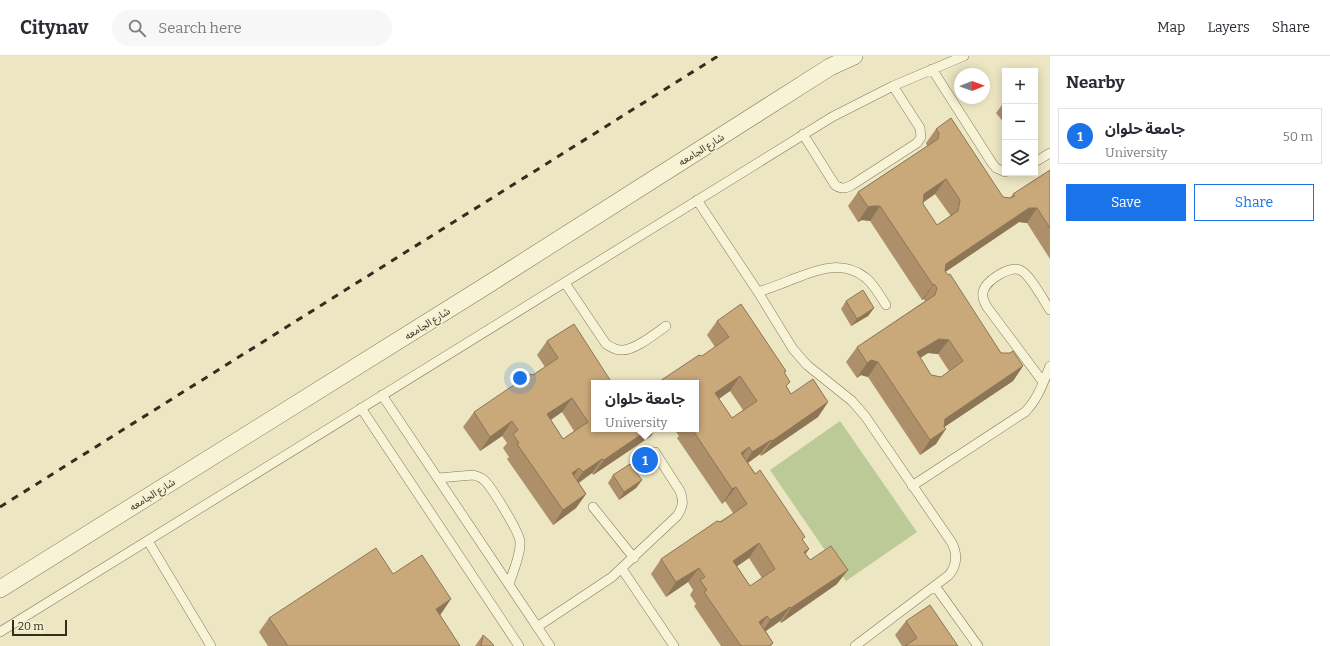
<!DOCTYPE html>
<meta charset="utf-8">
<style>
:root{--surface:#fff;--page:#f7f7f7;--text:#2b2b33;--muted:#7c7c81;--line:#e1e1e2;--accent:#1a73e8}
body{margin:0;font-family:Bitter,"Noto Sans Arabic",serif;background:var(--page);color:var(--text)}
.controls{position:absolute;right:12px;top:12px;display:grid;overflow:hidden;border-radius:0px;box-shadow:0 2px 10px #0003}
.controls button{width:36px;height:36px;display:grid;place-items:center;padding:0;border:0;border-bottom:1px solid var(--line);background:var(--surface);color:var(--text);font:20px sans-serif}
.compass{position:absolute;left:954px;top:12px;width:36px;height:36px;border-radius:50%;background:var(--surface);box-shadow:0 2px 10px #0003;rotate:89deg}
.scale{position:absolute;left:12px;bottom:10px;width:55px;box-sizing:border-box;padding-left:4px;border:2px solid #362d1e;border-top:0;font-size:11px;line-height:14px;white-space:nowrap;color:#362d1e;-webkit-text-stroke:3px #f4f0d2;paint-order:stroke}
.you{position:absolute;left:520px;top:322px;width:14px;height:14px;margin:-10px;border:3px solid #fff;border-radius:50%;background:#1a73e8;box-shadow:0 0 0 6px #1a73e833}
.badge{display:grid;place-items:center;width:26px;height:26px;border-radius:50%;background:var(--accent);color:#fff;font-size:13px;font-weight:700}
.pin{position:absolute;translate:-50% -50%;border:2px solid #fff;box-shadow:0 1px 4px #0006}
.popup{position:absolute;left:591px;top:324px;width:108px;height:52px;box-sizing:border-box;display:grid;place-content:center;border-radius:0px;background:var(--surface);filter:drop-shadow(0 1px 3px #0005);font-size:13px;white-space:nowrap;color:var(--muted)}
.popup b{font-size:15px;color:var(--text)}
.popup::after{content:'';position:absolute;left:50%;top:100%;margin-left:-8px;border:8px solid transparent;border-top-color:var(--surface)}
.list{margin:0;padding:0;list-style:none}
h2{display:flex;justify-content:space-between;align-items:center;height:52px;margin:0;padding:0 16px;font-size:17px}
h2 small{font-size:13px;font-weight:400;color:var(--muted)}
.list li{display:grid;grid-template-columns:26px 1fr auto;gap:12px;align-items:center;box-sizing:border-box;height:56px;margin:0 8px 8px;padding:0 8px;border:1px solid var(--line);border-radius:0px}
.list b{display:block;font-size:15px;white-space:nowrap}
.list p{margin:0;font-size:13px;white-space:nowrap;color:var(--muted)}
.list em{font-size:13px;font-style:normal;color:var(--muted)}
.actions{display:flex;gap:8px;padding:12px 16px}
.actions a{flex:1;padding:9px 0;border:1px solid var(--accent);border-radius:0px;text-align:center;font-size:14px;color:var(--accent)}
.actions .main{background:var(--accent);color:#fff}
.icon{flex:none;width:22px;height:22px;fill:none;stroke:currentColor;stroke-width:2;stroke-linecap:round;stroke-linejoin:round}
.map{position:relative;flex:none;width:1050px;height:590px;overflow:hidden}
header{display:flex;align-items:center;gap:24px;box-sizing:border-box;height:56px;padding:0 20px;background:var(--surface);border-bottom:1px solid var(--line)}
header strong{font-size:19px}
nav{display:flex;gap:22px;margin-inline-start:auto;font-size:14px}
.search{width:280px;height:36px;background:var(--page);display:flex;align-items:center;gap:10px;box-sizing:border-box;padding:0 14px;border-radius:22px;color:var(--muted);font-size:15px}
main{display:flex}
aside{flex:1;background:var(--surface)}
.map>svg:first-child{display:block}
</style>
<header>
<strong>Citynav</strong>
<div class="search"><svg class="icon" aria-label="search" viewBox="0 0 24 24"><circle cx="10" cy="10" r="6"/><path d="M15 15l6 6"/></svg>Search here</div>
<nav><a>Map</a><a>Layers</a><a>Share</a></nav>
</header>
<main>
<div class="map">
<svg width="1050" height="590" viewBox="0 0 1050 590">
<rect width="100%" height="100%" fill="#ece6c3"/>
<!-- park -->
<path fill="#bbca97" d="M840,365L917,476L846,525L770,414Z"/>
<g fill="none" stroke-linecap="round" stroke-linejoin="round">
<!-- service casing -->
<g stroke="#85785a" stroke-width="10">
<path id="service" d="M932,13L992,107L996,112L1005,116
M803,78L835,129C841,133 845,133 852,129L917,87L921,81L920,72L893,30
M1035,106L1050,97
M697,144L758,236L793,293L807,309L852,345L865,360L952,487C958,499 957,509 949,519L855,590
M565,227L606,288C611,291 615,294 621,294C634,295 655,278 666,270
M758,236C771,232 783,227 796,222C819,213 843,204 866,222C874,229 880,239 886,249
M1043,326L987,251C984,246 982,241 983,236C985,225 1010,209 1020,214C1029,217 1044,245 1050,254
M382,339L550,590
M361,352L519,590
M438,422L473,419C477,420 481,421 484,424C491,430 520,477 520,486C521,498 513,516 509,528
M912,430L1025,356C1038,343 1043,327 1050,310
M593,451L634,502
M148,485L211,590
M622,513L674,590
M935,530L978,590
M537,571L612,521L677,460C683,451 684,445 680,435L655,396
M0,576L832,61L893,30L964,0"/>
</g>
<!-- minor casing -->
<g stroke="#85785a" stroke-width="18">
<path id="minor" d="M0,533L484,231L830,11L854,0"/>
</g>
<!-- service -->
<use href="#service" stroke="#f7f3d6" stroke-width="9"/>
<!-- minor -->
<use href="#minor" stroke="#f7f3d6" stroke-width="17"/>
<!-- rail -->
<path stroke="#362d1e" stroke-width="3" stroke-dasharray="7 7" stroke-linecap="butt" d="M0,451L718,0"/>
</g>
<!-- wall -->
<path fill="#ad9069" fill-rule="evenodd" d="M1005,47V68L996,57L1002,49Z
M936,73L1003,141L1010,142L1013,138L1050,114V203L1027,167L1019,166L945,216L1001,297L1023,310L1013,325L944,371L936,388L920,399L868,321L861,319L857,322L846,306L857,291L925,245L924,243L922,244L870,165L862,164L858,166L848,150L858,136L927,90L926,87ZM935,138L950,159V160L937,169L923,148V146ZM928,297L938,298L949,315L941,321L931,319L920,302Z
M846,245L874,252L868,260L851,270L841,253Z
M717,265L786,315L784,317L787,331L791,338L828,346L818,361L761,400L760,398L748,407L809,493L805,498L810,504L837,528L781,567L780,565L766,575L773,587L771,590H721L694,550L696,548L690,539L693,534L688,526L666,541L651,518L661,503L733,457L725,445L722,448L677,382L679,380L674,373H696L702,300L715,291L707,279ZM730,335L743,354L732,362L719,343ZM749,502L762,522L750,530L737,510Z
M574,268L594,373H655L651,380L593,419L592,417L579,427L586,438L576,452L553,469L507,403L509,401L503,392L507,387L502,380L480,395L463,371L474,356L545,311L537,299L547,285ZM562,356L574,375L563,383L551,364Z
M613,419L642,424L636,432L619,444L608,427Z
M393,518L441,558L440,559L460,590H268L259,576L269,562Z
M906,565L958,590H902L895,579Z
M483,579L494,590H475Z"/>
<!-- shaded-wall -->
<path fill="#8d7655" d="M946,123L935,138L914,153L924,138Z
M873,150H880L870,165L862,164L858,166L868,151Z
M1029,152H1037L1027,167L1019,166L935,223L946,208Z
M934,228L924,243L922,244L933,229Z
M874,252L868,260L851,270L857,263Z
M939,283L949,284L938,298L928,297L906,311L917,296Z
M871,304L878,306L868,321L861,319L857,322L867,307Z
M1023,310L1013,325L934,378L945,363Z
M740,320L730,335L705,352L715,337Z
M572,342L562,356L537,373L547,358Z
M828,346L818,361L761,400L772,385Z
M512,365L502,380L480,395L490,381Z
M649,373H655L651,380L593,419L604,404Z
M946,373L936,388L920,399L930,384Z
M771,384L760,398L742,411L752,396Z
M749,391L738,406L741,397Z
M602,403L592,417L572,431L583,416Z
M579,412L569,427L572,417Z
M642,424L636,432L619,444L624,436Z
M736,431L725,445L722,448L732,433Z
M586,438L576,452L553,469L563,454Z
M759,487L749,502L723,520L733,505Z
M809,493L799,507L804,496Z
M699,512L688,526L666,541L676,526Z
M848,514L837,528L781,567L791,552Z
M451,543L441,558L426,568L436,553Z
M790,551L780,565L760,579L770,564Z
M767,560L757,575L759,566Z"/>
<!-- building -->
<path fill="#c9a87a" stroke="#8d7655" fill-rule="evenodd" d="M1005,47V54L1002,49Z
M951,62L1003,141L1010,142L1015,140L1013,138L1050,114V172L1037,152H1029L946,208L945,215L948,219L950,218L1001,297H1010L1013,295L1023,310L945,363L944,371L946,373L930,384L878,306L871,304L867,307L857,291L935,239L937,232L934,228L933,229L880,150H873L868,151L858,136L938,83L939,77L936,73ZM946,123L960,144L958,155L937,169L923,148L924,138ZM939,283L949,284L963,305L941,321L931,319L917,296Z
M863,234L874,252L857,263L846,245Z
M741,248L786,315L784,316L790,326L786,330L791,338L813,323L828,346L772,385L771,384L752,396L749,391L741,397L755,418L760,414L805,481L802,483L809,493L804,496L810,504L831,490L848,514L791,552L790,551L770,564L767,560L759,566L773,587L769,590H741L704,536L707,534L700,524L705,521L699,512L676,526L661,503L717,465L721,466L747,448L736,431L732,433L692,373H696V327H657L699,299L702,300L729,281L717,265ZM740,320L757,345L732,362L715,337ZM759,487L775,513L750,530L733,505Z
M574,268L612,327H594V373H649L604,404L602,403L583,416L579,412L572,417L586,438L563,454L517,388L519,387L513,378L518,374L512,365L490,381L474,356L530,318L533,319L558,302L547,285ZM572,342L588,366L563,383L547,358Z
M630,408L642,424L624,436L613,419Z
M376,492L393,518L422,499L451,543L436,553L460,590H288L269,562Z
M930,549L958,590H905L917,582L906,565Z
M483,579L491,586L494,590H481Z"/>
<g text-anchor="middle" stroke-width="3.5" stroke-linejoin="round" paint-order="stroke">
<!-- street labels -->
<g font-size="10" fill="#362d1e" stroke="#f4f0d2">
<text transform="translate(701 93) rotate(-32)" y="4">شارع الجامعه</text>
<text transform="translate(427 267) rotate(-32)" y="4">شارع الجامعه</text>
<text transform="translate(152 438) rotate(-32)" y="4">شارع الجامعه</text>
</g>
</g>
</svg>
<div class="controls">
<button>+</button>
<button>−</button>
<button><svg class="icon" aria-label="layers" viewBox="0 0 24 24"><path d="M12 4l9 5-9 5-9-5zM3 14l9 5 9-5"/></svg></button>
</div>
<svg class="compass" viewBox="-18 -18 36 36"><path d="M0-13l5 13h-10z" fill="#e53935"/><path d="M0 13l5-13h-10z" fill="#7c7c81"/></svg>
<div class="scale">20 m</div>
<div class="you"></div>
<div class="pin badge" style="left:645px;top:404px">1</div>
<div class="popup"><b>جامعة حلوان</b>University</div>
</div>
<aside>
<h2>Nearby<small></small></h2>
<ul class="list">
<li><span class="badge">1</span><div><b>جامعة حلوان</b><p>University</p></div><em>50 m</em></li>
</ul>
<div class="actions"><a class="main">Save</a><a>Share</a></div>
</aside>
</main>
